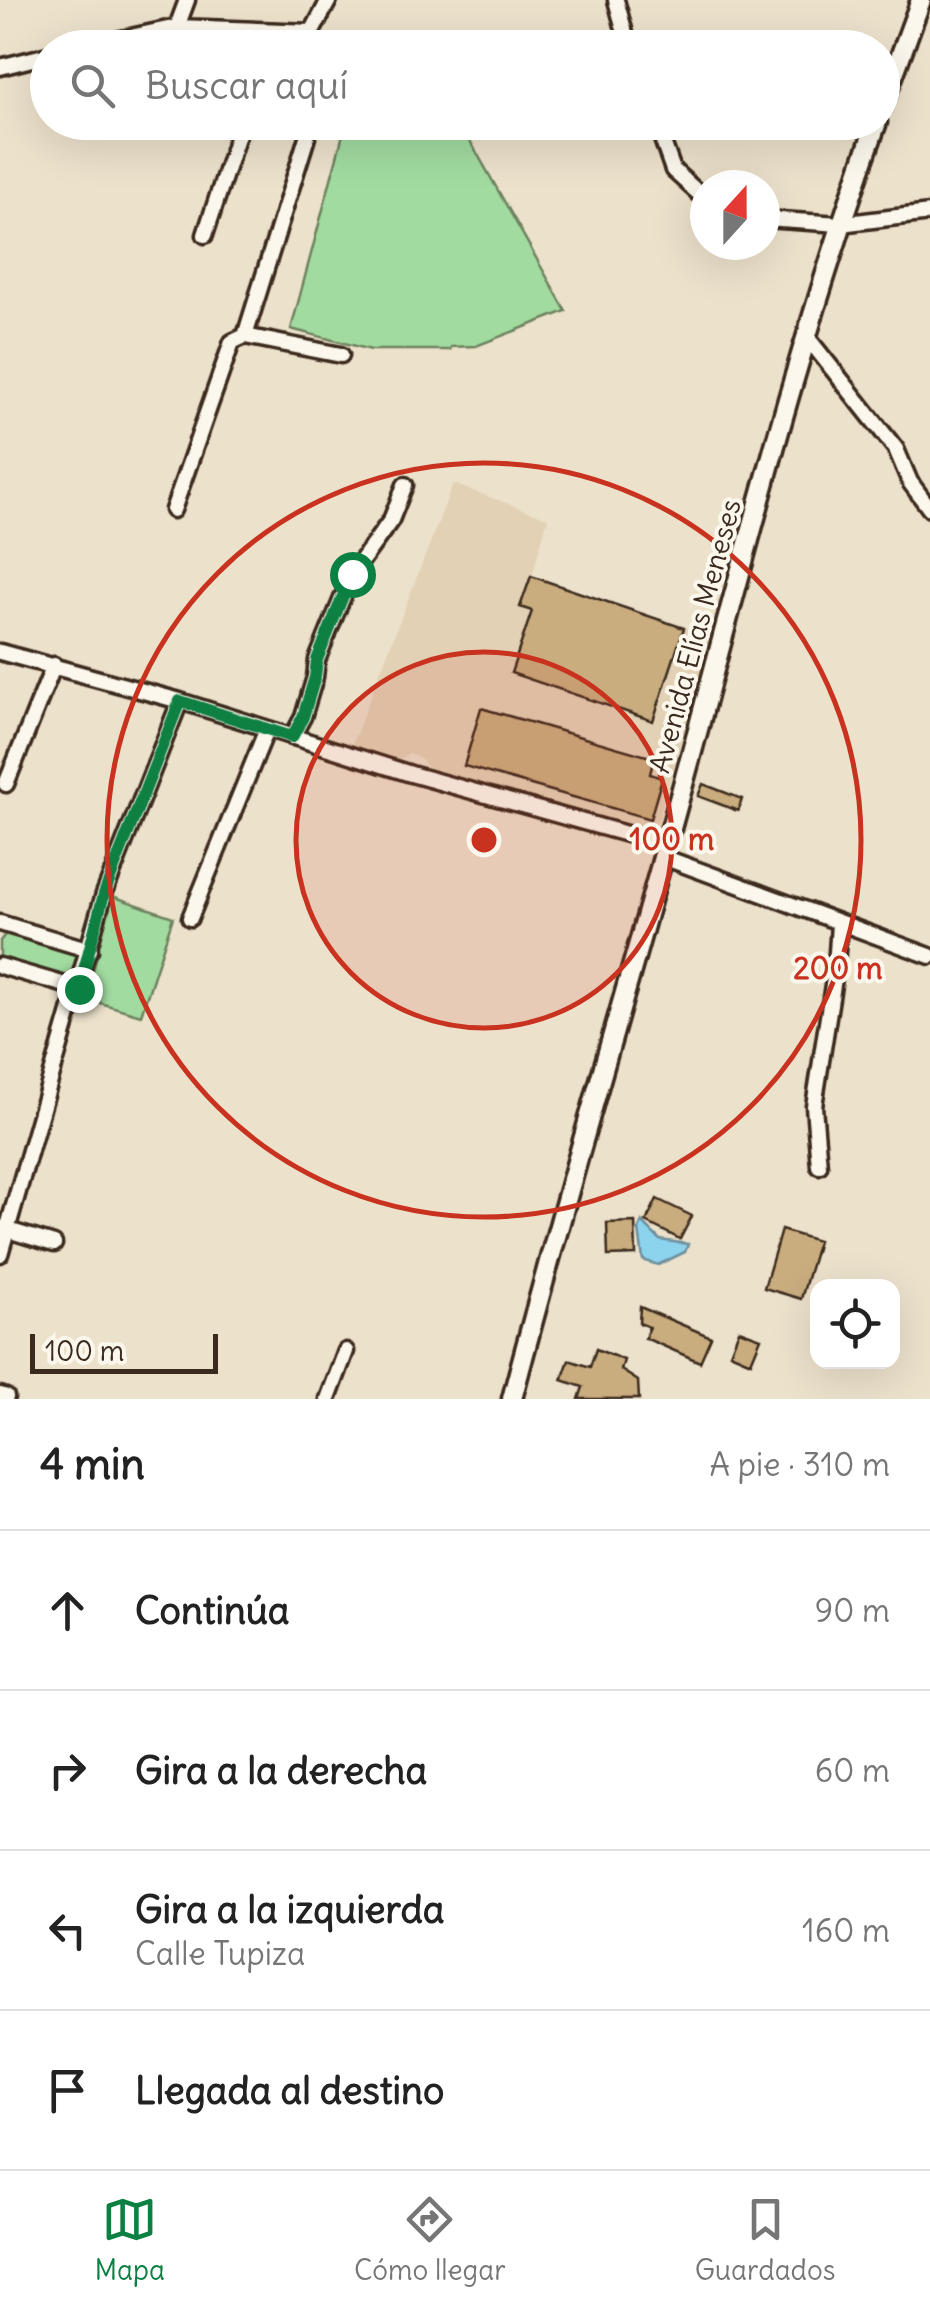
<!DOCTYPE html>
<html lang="es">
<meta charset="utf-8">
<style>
:root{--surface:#fff;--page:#f6f6f6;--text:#222;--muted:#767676;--line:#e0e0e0;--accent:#0b8043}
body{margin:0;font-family:Delius,sans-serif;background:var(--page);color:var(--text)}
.controls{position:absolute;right:30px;bottom:30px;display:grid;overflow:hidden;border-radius:20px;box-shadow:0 10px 40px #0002}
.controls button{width:90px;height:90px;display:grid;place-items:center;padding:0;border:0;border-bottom:2px solid var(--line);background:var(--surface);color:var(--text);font:50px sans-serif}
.compass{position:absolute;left:690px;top:170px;width:90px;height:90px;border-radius:50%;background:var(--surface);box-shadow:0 10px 40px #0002;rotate:21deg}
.scale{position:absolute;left:30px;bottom:25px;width:188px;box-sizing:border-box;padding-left:10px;border:5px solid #3b2a1e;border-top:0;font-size:28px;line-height:35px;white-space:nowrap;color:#3b2a1e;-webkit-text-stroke:8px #fbf7ec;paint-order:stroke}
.stop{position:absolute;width:30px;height:30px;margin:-22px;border:8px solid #0b8043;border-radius:50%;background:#fff}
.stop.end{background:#0b8043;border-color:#fff;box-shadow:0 2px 10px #0008}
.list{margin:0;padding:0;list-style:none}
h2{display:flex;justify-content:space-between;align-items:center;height:130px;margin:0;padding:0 40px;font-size:42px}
h2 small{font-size:32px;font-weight:400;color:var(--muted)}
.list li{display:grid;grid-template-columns:65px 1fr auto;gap:30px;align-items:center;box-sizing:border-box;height:160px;padding:0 40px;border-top:2px solid var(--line)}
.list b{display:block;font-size:38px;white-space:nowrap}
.list p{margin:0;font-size:32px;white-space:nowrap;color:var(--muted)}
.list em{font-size:32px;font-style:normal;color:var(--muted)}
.icon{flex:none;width:55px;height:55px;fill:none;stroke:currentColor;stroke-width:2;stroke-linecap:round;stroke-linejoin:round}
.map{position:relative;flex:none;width:930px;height:1399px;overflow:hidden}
.search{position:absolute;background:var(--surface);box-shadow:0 10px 40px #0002;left:30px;right:30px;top:30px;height:110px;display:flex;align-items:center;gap:25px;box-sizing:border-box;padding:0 35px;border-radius:55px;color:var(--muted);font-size:38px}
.sheet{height:770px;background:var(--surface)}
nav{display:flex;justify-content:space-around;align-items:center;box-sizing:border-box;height:140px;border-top:2px solid var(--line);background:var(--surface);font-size:28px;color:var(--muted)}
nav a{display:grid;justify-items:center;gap:5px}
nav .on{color:var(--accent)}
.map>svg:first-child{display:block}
</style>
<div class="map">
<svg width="930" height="1399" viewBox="0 0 930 1399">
<rect width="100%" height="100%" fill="#ece1cb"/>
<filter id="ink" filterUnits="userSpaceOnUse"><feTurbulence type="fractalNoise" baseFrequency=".01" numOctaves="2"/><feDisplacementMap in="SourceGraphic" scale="20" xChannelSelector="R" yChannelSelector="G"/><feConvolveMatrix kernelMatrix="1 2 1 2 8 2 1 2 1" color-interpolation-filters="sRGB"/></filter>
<g filter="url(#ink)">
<!-- built -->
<path fill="#e2d1b4" d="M453,484L548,518L532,576L711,636L654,834L429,773L423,760L409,754L396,761L351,747Z"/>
<!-- green -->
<path fill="#a1dba0" stroke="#6e825f" stroke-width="2.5" d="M346,123H460L566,311L476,346L451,347L450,350H371L291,329Z
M112,896L173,917L141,1015L86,999Z
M8,931L81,954L74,980L0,961V941Z"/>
<!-- water -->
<path fill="#8cd3ee" stroke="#6c8f9b" stroke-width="2.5" d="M642,1222L660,1240L688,1244L685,1252L658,1265L643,1260L639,1229Z"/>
<!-- building -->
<path fill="#c9ad7f" stroke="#3b2a1e" stroke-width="2.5" d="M531,576L684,628L653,721L511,673L532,611L520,607Z
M481,708L654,758L650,774L662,778L650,819L464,766Z
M703,784L742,799L738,811L698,796Z
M657,1199L692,1216L680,1239L646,1222Z
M635,1222L636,1255L608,1256L607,1223Z
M781,1230L818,1241L801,1299L764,1288Z
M640,1307L711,1337L700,1362L645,1338L649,1327L639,1323Z
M739,1330L761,1338L751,1362L730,1353Z
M596,1349L624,1360L621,1370L638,1381L639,1399H579L583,1387L562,1380L569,1360L590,1367Z"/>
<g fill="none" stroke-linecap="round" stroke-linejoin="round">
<!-- minor casing -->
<g stroke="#3b2a1e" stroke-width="21">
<path id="minor" d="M616,0L629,48
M177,27L187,0
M79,48L177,27L312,32L329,0
M309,48L312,32
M0,67L48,55
M656,122L673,170L705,199
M765,219L840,224L930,213
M205,235L242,122
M245,336L308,134L307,122
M807,337L896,449L910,482L930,509
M173,510L232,342L245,336L341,355
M0,652L180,701L411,774L666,845
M292,737L303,717L315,677L317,660L352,574L391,520L405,485
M6,784L54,665
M663,857L930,956
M190,918L267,729
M0,923L90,950
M0,966L79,989
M819,1166L814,1106L836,966L839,924
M1,1228L54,1244
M0,1254L104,894L180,701
M0,1395L6,1397
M328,1399L346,1351"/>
</g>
<!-- major casing -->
<g stroke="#3b2a1e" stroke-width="25">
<path id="major" d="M882,106L921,0
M512,1399C566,1192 628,988 684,781C744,561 799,337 877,122"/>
</g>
<!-- minor -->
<use href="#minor" stroke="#fbf7ec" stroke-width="14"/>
<!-- major -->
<use href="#major" stroke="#fbf7ec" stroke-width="18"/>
</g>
</g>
<g fill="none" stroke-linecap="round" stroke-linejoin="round" filter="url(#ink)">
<!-- route -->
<path stroke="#0b8043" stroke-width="12" d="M79,989L104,894L180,701L292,737L303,717L315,677L317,660L352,574"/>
</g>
<!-- distance rings -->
<circle cx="484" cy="840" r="188" fill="#c8321e" fill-opacity=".12"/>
<g fill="none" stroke="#c8321e" stroke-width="5">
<circle cx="484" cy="840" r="188"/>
<circle cx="484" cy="840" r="377"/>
</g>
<g text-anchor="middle" stroke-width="8" stroke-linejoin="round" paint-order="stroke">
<!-- street labels -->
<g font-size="28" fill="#3b2a1e" stroke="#fbf7ec">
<text transform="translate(695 636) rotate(-75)" y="10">Avenida Elías Meneses</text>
</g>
</g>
<circle cx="484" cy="840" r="15" fill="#c8321e" stroke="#fbf7ec" stroke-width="5"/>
<g font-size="30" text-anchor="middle" font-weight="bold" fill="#c8321e" stroke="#fbf7ec" stroke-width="8" stroke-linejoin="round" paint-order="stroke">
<text x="672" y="850">100 m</text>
<text x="838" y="979">200 m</text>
</g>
</svg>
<div class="controls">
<button><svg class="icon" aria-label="locate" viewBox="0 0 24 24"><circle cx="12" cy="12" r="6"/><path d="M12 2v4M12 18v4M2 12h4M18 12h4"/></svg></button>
</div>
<svg class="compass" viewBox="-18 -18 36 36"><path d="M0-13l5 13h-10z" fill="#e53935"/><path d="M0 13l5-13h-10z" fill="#767676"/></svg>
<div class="scale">100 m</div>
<div class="stop" style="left:352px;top:574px"></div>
<div class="stop end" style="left:79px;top:989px"></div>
<div class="search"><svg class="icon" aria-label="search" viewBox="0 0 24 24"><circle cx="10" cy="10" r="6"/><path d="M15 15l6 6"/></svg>Buscar aquí</div>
</div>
<section class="sheet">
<h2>4 min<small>A pie · 310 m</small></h2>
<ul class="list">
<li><svg class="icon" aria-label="ahead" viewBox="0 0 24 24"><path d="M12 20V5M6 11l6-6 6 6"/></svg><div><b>Continúa</b></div><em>90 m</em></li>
<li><svg class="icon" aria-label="right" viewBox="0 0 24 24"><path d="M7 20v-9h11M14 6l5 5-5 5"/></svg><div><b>Gira a la derecha</b></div><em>60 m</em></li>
<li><svg class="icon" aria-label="left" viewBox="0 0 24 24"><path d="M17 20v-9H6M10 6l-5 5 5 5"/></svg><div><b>Gira a la izquierda</b><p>Calle Tupiza</p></div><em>160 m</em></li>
<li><svg class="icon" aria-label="arrive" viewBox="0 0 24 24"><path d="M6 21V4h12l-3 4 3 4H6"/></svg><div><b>Llegada al destino</b></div></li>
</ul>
</section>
<nav>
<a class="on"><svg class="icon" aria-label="map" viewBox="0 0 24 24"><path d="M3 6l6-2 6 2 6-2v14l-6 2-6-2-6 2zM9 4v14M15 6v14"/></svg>Mapa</a>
<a><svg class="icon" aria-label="directions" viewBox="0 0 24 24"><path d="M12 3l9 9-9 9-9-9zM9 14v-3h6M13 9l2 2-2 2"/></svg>Cómo llegar</a>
<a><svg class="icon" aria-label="saved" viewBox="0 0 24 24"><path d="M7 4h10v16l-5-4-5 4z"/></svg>Guardados</a>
</nav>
